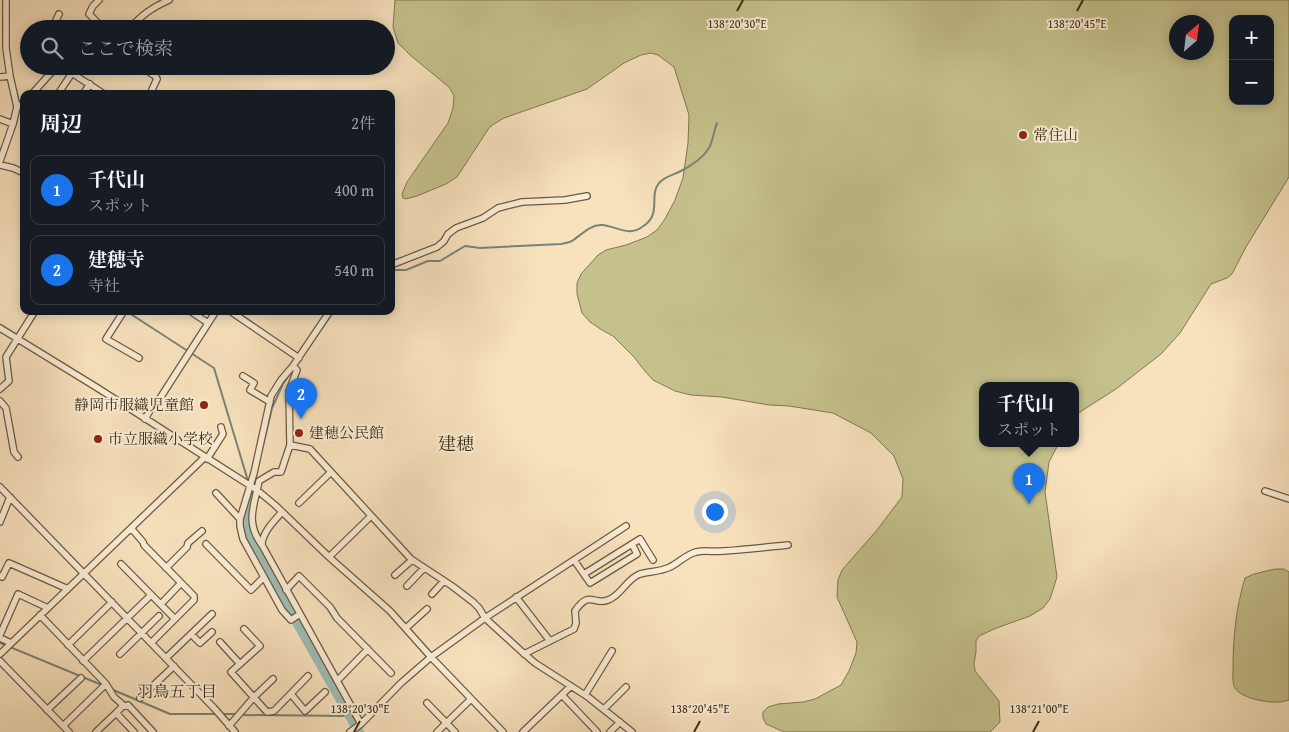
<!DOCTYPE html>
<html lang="ja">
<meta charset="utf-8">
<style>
:root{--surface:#171b24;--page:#242831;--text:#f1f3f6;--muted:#9ea1a6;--line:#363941;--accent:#1a73e8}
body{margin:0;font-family:"Gentium Book Plus","Noto Serif JP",serif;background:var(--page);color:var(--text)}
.controls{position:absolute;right:15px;top:15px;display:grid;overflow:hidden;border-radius:10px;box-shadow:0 2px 12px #0003}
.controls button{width:45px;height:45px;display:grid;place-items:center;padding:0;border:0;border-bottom:1px solid var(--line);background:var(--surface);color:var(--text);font:25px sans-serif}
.compass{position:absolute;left:1169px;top:15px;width:45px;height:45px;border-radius:50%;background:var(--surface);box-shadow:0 2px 12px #0003;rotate:28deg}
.you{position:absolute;left:714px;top:511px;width:18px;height:18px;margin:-12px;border:4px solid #fff;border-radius:50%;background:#1a73e8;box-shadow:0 0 0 8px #1a73e833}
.badge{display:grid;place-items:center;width:32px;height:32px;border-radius:50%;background:var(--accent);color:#fff;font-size:16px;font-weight:700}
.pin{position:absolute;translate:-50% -41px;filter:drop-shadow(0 1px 2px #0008)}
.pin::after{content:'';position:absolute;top:26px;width:18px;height:15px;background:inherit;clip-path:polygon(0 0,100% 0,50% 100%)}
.popup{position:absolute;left:979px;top:382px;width:100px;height:65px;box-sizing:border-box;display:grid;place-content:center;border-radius:10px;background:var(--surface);filter:drop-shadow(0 1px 4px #0005);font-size:16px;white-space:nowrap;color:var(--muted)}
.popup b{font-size:19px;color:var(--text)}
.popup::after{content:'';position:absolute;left:50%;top:100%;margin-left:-10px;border:10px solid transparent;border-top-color:var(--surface)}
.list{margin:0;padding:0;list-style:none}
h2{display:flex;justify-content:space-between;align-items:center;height:65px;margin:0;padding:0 20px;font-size:21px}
h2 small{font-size:16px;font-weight:400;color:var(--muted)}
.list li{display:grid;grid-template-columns:32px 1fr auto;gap:15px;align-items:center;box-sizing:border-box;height:70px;margin:0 10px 10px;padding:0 10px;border:1px solid var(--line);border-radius:10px}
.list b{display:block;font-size:19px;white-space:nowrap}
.list p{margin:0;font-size:16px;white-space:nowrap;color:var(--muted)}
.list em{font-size:16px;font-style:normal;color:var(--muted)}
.icon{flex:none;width:28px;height:28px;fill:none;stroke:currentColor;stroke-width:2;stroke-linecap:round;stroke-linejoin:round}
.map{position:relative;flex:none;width:1289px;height:732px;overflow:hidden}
.search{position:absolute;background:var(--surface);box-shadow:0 2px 12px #0003;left:20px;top:20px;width:375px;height:55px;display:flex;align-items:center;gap:12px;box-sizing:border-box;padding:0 18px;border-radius:28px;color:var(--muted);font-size:19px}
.panel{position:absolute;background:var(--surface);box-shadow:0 2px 12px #0003;left:20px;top:90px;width:375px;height:225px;border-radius:10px}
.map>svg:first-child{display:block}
</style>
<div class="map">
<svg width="1289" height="732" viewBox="0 0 1289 732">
<rect width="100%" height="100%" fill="#f8e2be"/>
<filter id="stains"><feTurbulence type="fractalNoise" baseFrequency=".004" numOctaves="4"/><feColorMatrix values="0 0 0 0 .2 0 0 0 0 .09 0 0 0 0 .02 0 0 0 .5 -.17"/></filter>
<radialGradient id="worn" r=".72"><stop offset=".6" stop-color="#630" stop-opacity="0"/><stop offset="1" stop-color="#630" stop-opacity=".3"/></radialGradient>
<!-- green -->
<path fill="#c5c18c" stroke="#827852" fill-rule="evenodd" d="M395,0H1289V177L1246,247L1232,274L1227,278L1211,284L1180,333L1161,354L1116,389L1083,410L1075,416V385H983V443H1059L1049,462L1045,492L1057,577L1050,599L1043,608L1030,616L994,629L979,636L976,641V652L974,663L975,671L999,701L1000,722L990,732H784L766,724L763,718V712L768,707L778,704L803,702L815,699L841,685L849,671L856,653L857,642L837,597L838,580L842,570L877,530L902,497L903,479L894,456L871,433L833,413L789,406L769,405L722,397L691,395L675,391L653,380L644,370L634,357L613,336L602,330L590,322L582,313L577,294V283L581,274L598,255L606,250L626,245L647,237L657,230L665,219L675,200L683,178L688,143L689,115L674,67L658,55L651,53L641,55L624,63L587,89L504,118L494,124L489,128L457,177L446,184L417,196L406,199L403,198L402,194L407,182L448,123L453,108L454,96L449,87L410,55L398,43L393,27ZM1233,19H1270V101H1233ZM1176,22H1206V52H1176Z
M1275,569H1284L1289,572V700C1285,701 1281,702 1278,702C1267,703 1241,698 1235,688C1232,683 1233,675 1233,669C1233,638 1236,608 1245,578L1254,574Z"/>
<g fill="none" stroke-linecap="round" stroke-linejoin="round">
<!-- stream -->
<path stroke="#788477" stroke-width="2" d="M391,270H406L428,261H440L465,246L480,248L561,244C565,243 568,243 572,241C581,235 591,224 602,225C616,226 629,237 642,227C663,214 648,197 659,183C664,177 672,175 679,172C689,167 703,158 709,148C713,141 714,130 717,123
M126,311L214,368L248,481
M262,449L272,408L283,384L334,311
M0,643L102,685
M111,689L170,714H216
M221,714H236
M241,715L351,716"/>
<!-- river -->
<path stroke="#9ebdb7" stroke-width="10" d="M252,494C248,514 247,522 251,541L359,732"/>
<!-- minor casing -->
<g stroke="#6c5b41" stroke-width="8">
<path id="minor" d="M94,28L97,22L89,14L93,6L99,0
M52,29L59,14
M129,29C142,15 151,8 169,0
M61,66L104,94
M140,66L155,76L157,79L150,94
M0,77L10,76
M32,94L57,66
M58,94L72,73
M83,94L90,84
M17,107L24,103
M0,119L13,124
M0,161L13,124L17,107L10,76L6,48V0
M0,165L13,168L24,173
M391,265L437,247L444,241L448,234L456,228L483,218L498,208L522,202L565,200L587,196
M117,311L122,314L106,339L139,358
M190,311L208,323
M230,311L299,358
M0,328L96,387L257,490L275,505L329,557L390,611L431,657L503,732
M293,366L297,370L289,391L290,445L310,449L411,559L452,586L473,602L479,608L485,618L520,650L535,663L588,697L632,732
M243,376L254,383L250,390L270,402
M0,389L9,381L6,357L35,311
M0,401L6,408L14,452L18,457
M145,419L152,407L155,406L216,311
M207,459L223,434L221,427
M0,487L214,708L235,732
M1265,491L1289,499
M216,493L240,519
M299,503L331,472
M282,512C274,521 262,533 262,545L361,724
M0,522L10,497
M131,528L143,542L144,545L194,596V600L151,643
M206,544L251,590L264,577
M262,545C245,522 254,507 259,481L274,472H281L290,445
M329,557L371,516
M574,560L590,583L637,554L632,544
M121,564L175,619
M166,568L187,547L188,543L202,531
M584,574L640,539L653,560
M395,575L412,560
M0,576L2,577L9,563L68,589
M407,586L424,568
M286,590L299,576L330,607L337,618L391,673
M432,594L444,581
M516,597L550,641
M161,604L181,583
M300,614L291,620L282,610L243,539L240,526V519L254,473L271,396L281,380L293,366L330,311
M40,615L106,684L114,697L122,704V707L116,713
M406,628L427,609
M244,629L260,646L231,672L267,712L274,711L308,676
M191,634L200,643L212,632
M0,635L18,594L48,608
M0,638L11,643
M220,642L240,664
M68,645L112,602
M0,654L205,457
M120,654L159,616
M524,654L574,629L576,623L575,611C590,589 594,606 608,600C622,595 626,579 640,574C650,571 660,572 670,567C679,563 685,555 696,552C705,550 713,552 723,551C744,550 766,547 788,545
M166,658L212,614
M0,661L69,732
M83,661L151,595
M337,681L368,649
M291,694L305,711L325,692
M562,695L597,732
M585,695L612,651
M140,698L174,666
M427,703L455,732
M122,707L128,705L153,732
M604,709L626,687
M47,710L81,678
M63,726L106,684
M229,726L254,697L273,679
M96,732L116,713L134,732
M350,732L361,724L401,683L431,657L485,618L626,526
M437,732L471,699
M523,732L571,686
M610,732L620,722"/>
</g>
<!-- minor -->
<use href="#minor" stroke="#faecd5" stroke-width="5.5"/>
</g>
<!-- ticks -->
<path fill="none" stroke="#3e2e17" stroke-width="2" d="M737,11L743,0M1077,11L1083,0M354,732L360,721M694,732L700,721M1033,732L1039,721"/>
<!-- markers -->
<g fill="#8f2418" stroke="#faecd5" stroke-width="2">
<circle cx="1023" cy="135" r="5"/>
<circle cx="204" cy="405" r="5"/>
<circle cx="299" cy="433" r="5"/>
<circle cx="98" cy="439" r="5"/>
</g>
<g text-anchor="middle" stroke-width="4" stroke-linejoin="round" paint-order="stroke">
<!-- poi labels -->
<g font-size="15" fill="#3e2e17" stroke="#faecd5" text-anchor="start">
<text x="1033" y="140">常住山</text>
<text x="194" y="410" text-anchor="end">静岡市服織児童館</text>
<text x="309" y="438">建穂公民館</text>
<text x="108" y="444">市立服織小学校</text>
</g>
<!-- neighbourhood labels -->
<g font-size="16" fill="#3e2e17" stroke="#faecd5">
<text x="177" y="697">羽鳥五丁目</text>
</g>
<!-- quarter labels -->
<g font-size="18" fill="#3e2e17" stroke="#faecd5">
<text x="456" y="450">建穂</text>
</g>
</g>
<g font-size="12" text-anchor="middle" fill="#3e2e17" stroke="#faecd5" stroke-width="4" stroke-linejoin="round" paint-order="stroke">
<text x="737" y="28">138°20'30"E</text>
<text x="1077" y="28">138°20'45"E</text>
<text x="360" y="713">138°20'30"E</text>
<text x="700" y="713">138°20'45"E</text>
<text x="1039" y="713">138°21'00"E</text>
</g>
<rect width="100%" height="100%" filter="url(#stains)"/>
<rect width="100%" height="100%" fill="url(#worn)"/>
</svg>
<div class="controls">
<button>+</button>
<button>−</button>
</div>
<svg class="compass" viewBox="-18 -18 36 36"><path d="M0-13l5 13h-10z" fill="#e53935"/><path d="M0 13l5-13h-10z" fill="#9ea1a6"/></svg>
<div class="you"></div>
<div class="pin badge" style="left:1029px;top:504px">1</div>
<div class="popup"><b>千代山</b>スポット</div>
<div class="pin badge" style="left:301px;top:419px">2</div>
<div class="search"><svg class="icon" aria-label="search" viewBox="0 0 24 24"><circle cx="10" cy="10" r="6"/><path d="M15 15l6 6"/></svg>ここで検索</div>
<section class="panel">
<h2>周辺<small>2件</small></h2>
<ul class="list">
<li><span class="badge">1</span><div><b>千代山</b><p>スポット</p></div><em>400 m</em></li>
<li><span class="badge">2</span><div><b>建穂寺</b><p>寺社</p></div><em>540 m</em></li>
</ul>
</section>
</div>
